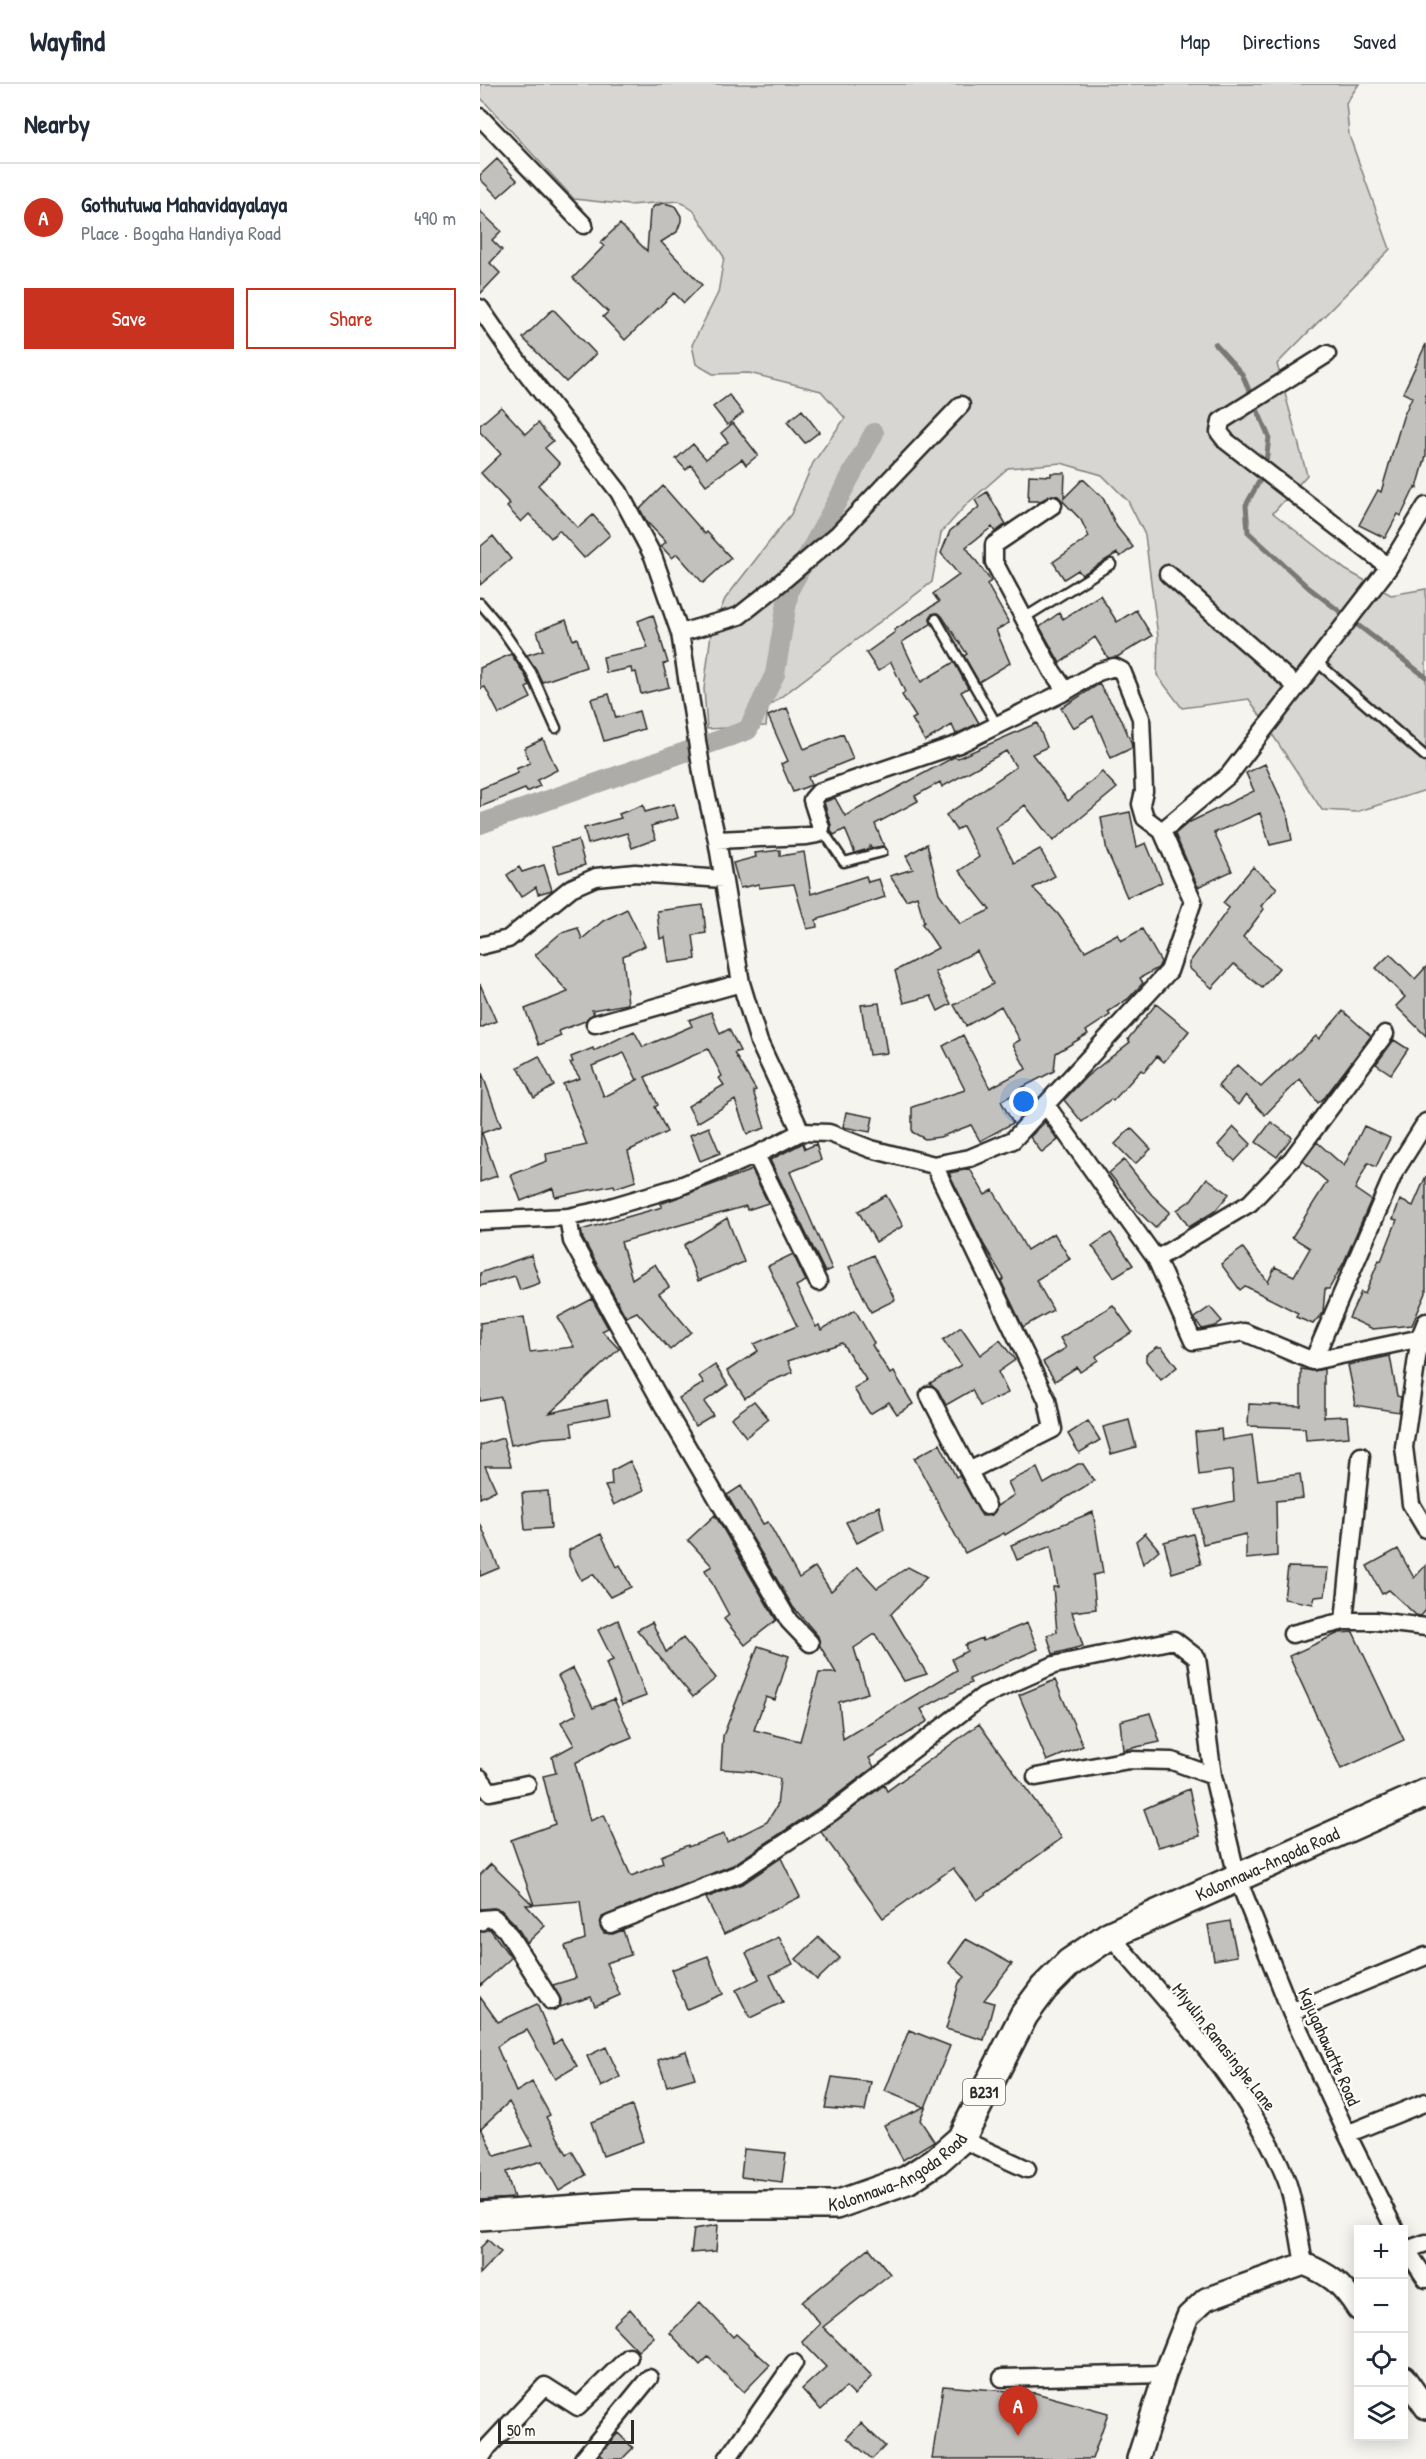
<!DOCTYPE html>
<meta charset="utf-8">
<style>
:root{--surface:#fff;--page:#f6f6f7;--text:#1f2937;--muted:#747a83;--line:#e0e1e3;--accent:#c8321e}
body{margin:0;font-family:"Patrick Hand",sans-serif;background:var(--page);color:var(--text)}
.controls{position:absolute;right:18px;bottom:18px;display:grid;overflow:hidden;border-radius:0px;box-shadow:0 3px 15px #0003}
.controls button{width:54px;height:54px;display:grid;place-items:center;padding:0;border:0;border-bottom:2px solid var(--line);background:var(--surface);color:var(--text);font:30px sans-serif}
.scale{position:absolute;left:18px;bottom:15px;width:136px;box-sizing:border-box;padding-left:6px;border:3px solid #2b2b2b;border-top:0;font-size:16px;line-height:21px;white-space:nowrap;color:#2b2b2b;-webkit-text-stroke:4px #fdfcf7;paint-order:stroke}
.you{position:absolute;left:544px;top:1018px;width:21px;height:21px;margin:-15px;border:4px solid #fff;border-radius:50%;background:#1a73e8;box-shadow:0 0 0 9px #1a73e833}
.badge{display:grid;place-items:center;width:39px;height:39px;border-radius:50%;background:var(--accent);color:#fff;font-size:20px;font-weight:700}
.pin{position:absolute;translate:-50% -50px;filter:drop-shadow(0 2px 3px #0008)}
.pin::after{content:'';position:absolute;top:32px;width:21px;height:18px;background:inherit;clip-path:polygon(0 0,100% 0,50% 100%)}
.list{margin:0;padding:0;list-style:none}
h2{display:flex;justify-content:space-between;align-items:center;height:78px;margin:0;padding:0 24px;font-size:26px}
h2 small{font-size:20px;font-weight:400;color:var(--muted)}
.list li{display:grid;grid-template-columns:39px 1fr auto;gap:18px;align-items:center;box-sizing:border-box;height:108px;padding:0 24px;border-top:2px solid var(--line)}
.list b{display:block;font-size:22px;white-space:nowrap}
.list p{margin:0;font-size:20px;white-space:nowrap;color:var(--muted)}
.list em{font-size:20px;font-style:normal;color:var(--muted)}
.actions{display:flex;gap:12px;padding:18px 24px}
.actions a{flex:1;padding:14px 0;border:2px solid var(--accent);border-radius:0px;text-align:center;font-size:21px;color:var(--accent)}
.actions .main{background:var(--accent);color:#fff}
.icon{flex:none;width:33px;height:33px;fill:none;stroke:currentColor;stroke-width:2;stroke-linecap:round;stroke-linejoin:round}
.map{position:relative;flex:none;width:946px;height:2375px;overflow:hidden}
header{display:flex;align-items:center;gap:36px;box-sizing:border-box;height:84px;padding:0 30px;background:var(--surface);border-bottom:2px solid var(--line)}
header strong{font-size:28px}
nav{display:flex;gap:33px;margin-inline-start:auto;font-size:21px}
main{display:flex}
aside{flex:1;background:var(--surface)}
.map>svg:first-child{display:block}
</style>
<header>
<strong>Wayfind</strong>
<nav><a>Map</a><a>Directions</a><a>Saved</a></nav>
</header>
<main>
<aside>
<h2>Nearby<small></small></h2>
<ul class="list">
<li><span class="badge">A</span><div><b>Gothutuwa Mahavidayalaya</b><p>Place · Bogaha Handiya Road</p></div><em>490 m</em></li>
</ul>
<div class="actions"><a class="main">Save</a><a>Share</a></div>
</aside>
<div class="map">
<svg width="946" height="2375" viewBox="0 0 946 2375">
<rect width="100%" height="100%" fill="#f5f4ef"/>
<filter id="ink" filterUnits="userSpaceOnUse"><feTurbulence type="fractalNoise" baseFrequency=".0167" numOctaves="2"/><feDisplacementMap in="SourceGraphic" scale="12" xChannelSelector="R" yChannelSelector="G"/><feConvolveMatrix kernelMatrix="1 2 1 2 8 2 1 2 1" color-interpolation-filters="sRGB"/></filter>
<g filter="url(#ink)">
<!-- green -->
<path fill="#d7d6d2" stroke="#81807e" stroke-width="1.5" d="M0,0H879L866,19L869,51L910,165L797,280L827,391L793,429L866,486L911,511L946,505V706L876,728L842,726L769,615L702,624L677,591L678,553L665,451L648,417L622,391L581,379L528,384L488,419L461,449L452,498L288,623L286,642L227,645L224,605L231,549L245,515L311,430L333,379L365,334L341,307L269,289L233,290L216,280L212,261L238,209L244,173L214,127L199,117L149,121L94,115L0,13Z"/>
<g fill="none" stroke-linecap="round" stroke-linejoin="round">
<!-- stream -->
<path stroke="#797877" stroke-width="5" d="M735,260L762,290L789,353L785,387L766,421L768,448L829,504L946,593"/>
<!-- canal -->
<path stroke="#adaca9" stroke-width="20" d="M0,740L268,646L295,590L309,506L394,349"/>
</g>
<!-- building -->
<path fill="#c2c1be" stroke="#2b2b2b" stroke-width="1.5" fill-rule="evenodd" d="M17,75L37,96L18,113L0,95V91Z
M184,119L195,122L201,132V137L197,148L181,158L222,201L204,219L194,209L145,256L123,233L128,228L93,194L124,162L120,159L140,140L167,167L170,127L174,122Z
M0,127L21,147L12,156L22,166L10,179L20,189L0,210Z
M73,225L116,270L86,298L43,254Z
M946,260V372L937,404L935,403L921,432L918,430L905,454L879,441L898,406L901,408L923,333L932,313L923,309Z
M249,311L263,329L247,341L233,323Z
M21,323L46,350L58,339L73,357L65,364L80,380L58,401L98,444L113,431L130,451L104,474L79,446L71,454L49,430L41,438L27,423L30,420L1,389L21,370L0,348V341Z
M322,326L339,348L325,359L307,338Z
M253,339L278,371L266,381L262,375L226,401L211,381L206,386L196,375L213,360L226,375L248,358L241,349Z
M571,389H585L584,414L603,395L623,414L637,443L653,463L640,473L637,469L602,491L598,486L584,495L573,478L609,453L601,436L578,412L572,411L560,417H548L549,391L571,392Z
M183,402L225,450L227,448L251,474L223,499L197,470L192,474L181,462L186,458L167,438L160,425Z
M507,408L526,440L515,448L512,443L486,463L511,497L507,500L529,539L516,546L530,579L499,598L484,572L487,570L462,532L457,529L452,530L450,534L451,540L422,558L441,598L474,578L488,604L481,608L499,639L476,650L472,641L445,657L432,635L436,633L422,611L425,608L411,578L398,587L386,569L415,548L414,546L459,518L453,510L479,491L461,469L470,447L499,423L495,416Z
M13,452L31,475L0,501V463Z
M620,511L637,538L656,526L672,552L637,573L628,574L615,553L580,579L560,543L579,529L583,535Z
M173,531L188,579L183,580L189,603L161,610L156,588L152,589L151,584L126,589L123,573L168,564L158,537Z
M86,536L93,556L97,554L106,583L62,598L47,571L63,566L57,547Z
M31,570L45,591L50,602L46,604L51,614L19,630L5,603L0,605V584Z
M619,600L640,632L651,658L652,664L631,674L613,632L593,644L581,624Z
M129,610L136,634L159,627L164,645L124,657L111,615Z
M307,624L324,665L363,650L373,675L328,693L331,701L313,708L301,680L308,677L288,632Z
M557,639L567,663L552,670L588,717L622,688L637,704L573,757L545,721L516,744L534,779L560,765L575,792L553,804L578,830L605,867L637,850L641,857L662,845L681,878L678,884L660,894L663,899L648,915L628,928L630,931L606,947L608,950L576,969L574,987L541,1004L542,1006L521,1017L533,1039L500,1057L491,1041L460,1053L445,1055L432,1048V1023L485,1006L463,962L483,951L510,1004L546,985L533,960L540,956L521,922L486,942L474,921L513,900L497,867L455,888L471,920L458,927L451,912L424,919L415,887L458,864L442,840L444,838L437,812L426,816L410,792L433,785L426,772L447,760L459,809L480,840L510,826L479,787L499,773L483,742L476,746L466,731L536,683L526,667L462,703L460,698L435,712L438,717L395,740L404,762L391,764L390,762L388,765L375,769L365,745L354,751L351,747V741L344,718L355,714L365,732L474,673L478,674Z
M63,655L77,686L57,696L60,702L47,708L45,705L0,723V705L38,689L36,685L50,679L44,664Z
M785,680L807,729L812,756L790,761L780,729L734,749L752,787L718,803L695,750L708,739L774,707L766,689Z
M194,720L198,734L171,742L176,755L152,764L147,749L108,760L104,744L141,734L139,730L163,721L165,728Z
M650,728L657,763L666,759L682,798L647,813L627,767L621,734Z
M98,756L105,781L79,789L72,763Z
M300,766V772L324,768L331,810L386,792L388,798L399,795L405,813L336,836L337,843L327,845L314,800L279,804V800L260,804L253,779L276,773L275,769Z
M64,781L72,806L58,810L56,803L41,813L27,791L39,783L42,788Z
M773,783L797,804L781,822L784,825L763,853L799,884L782,904L754,880L732,904L709,884V879L749,824L743,819Z
M223,821L226,849L213,851L216,875L189,879L185,853L180,855L177,827Z
M147,825L165,862L143,872L148,920L112,926L114,929L105,937L79,947L81,952L59,961L45,925L88,908L55,871L81,849L98,844L102,855L123,837Z
M910,870L935,895L946,883V952L916,922L925,913L896,884Z
M0,900L16,937L0,944Z
M399,919L407,969L389,971L381,921Z
M676,920L709,947L684,978L677,972L664,988L661,986L633,1017L631,1015L602,1038L584,1016L606,993L650,958L648,955Z
M863,927L891,952L845,1013L838,1019L820,995L785,1031L766,1011L758,1021L738,1002L757,981L781,1003L836,952L839,955Z
M231,928L240,950L249,945L260,967L254,969L276,1006L273,1007L285,1044L267,1050L255,1016L217,1039L208,1022L244,1001L239,994L242,992L228,965L165,993L178,1021L175,1023L187,1048L148,1067L156,1097L135,1104L134,1101L75,1113L73,1104L41,1117L31,1091L67,1077L66,1070L107,1061L83,1000L100,994L90,979L93,978L91,973L113,964L114,967L154,947L163,963L212,942L209,936ZM144,969L157,996L159,995L124,1013L112,982Z
M914,956L928,965L911,990L896,980Z
M59,972L74,1002L54,1014L38,983Z
M2,989L21,1042L2,1049L17,1092L0,1098Z
M366,1028L393,1033L390,1048L363,1043Z
M565,1038L578,1056L562,1069L550,1053Z
M791,1038L812,1053L797,1073L776,1058Z
M884,1042L910,1054L896,1083L888,1079L875,1105L891,1116L864,1178L849,1205H845L843,1228L833,1240L816,1233L818,1229L765,1202L760,1206L741,1180L763,1164L788,1198L795,1183L814,1192L830,1164L812,1153L847,1098L823,1077L837,1058L864,1082Z
M229,1043L240,1069L220,1077L210,1051Z
M754,1043L771,1060L755,1077L738,1061Z
M651,1044L671,1065L655,1080L635,1060Z
M323,1059L325,1065L336,1060L341,1076L310,1088L352,1185L345,1188L290,1076Z
M644,1076L672,1111L690,1128L675,1144L655,1124L656,1123L629,1089Z
M490,1085L505,1111L513,1106L547,1166L574,1149L590,1175L556,1196L573,1226L543,1243L521,1197L524,1195L504,1161L469,1089Z
M272,1086L288,1119L267,1126L266,1122L141,1158L152,1195L175,1180L189,1203L179,1210L211,1248L190,1266L157,1228L146,1233L103,1155L101,1146L182,1123L180,1120Z
M946,1092V1209L932,1241L893,1245L869,1234L881,1208L885,1210L899,1176L901,1177L917,1136L913,1135L920,1116L933,1122Z
M727,1094L749,1110L735,1127L709,1143L697,1126L711,1116Z
M406,1111L423,1142L396,1158L378,1127Z
M247,1134L264,1178L218,1197L204,1161Z
M631,1149L653,1181L634,1193L612,1162Z
M313,1170L326,1197L316,1202L336,1243L339,1241L341,1246L375,1226L394,1259L392,1261L410,1290L414,1288L433,1320L417,1330L409,1318L390,1330L374,1305L387,1297L362,1259L308,1277L313,1288L289,1298L265,1314L247,1287L278,1267L274,1260L317,1242L288,1182Z
M51,1171L60,1199L40,1206L35,1192L0,1202V1189Z
M393,1171L415,1216L391,1228L369,1183Z
M112,1215L128,1244L122,1247L139,1265L70,1329L127,1316L130,1331L91,1339L93,1352L63,1354L31,1361L21,1313L0,1317V1239L44,1233L50,1268L94,1263L78,1233Z
M633,1221L652,1248L616,1272L618,1276L600,1288L597,1283L575,1297L563,1278L586,1264L580,1254Z
M730,1223L742,1237L735,1242L722,1245L714,1234Z
M481,1243L500,1271L520,1256L535,1276L518,1288L528,1309L500,1322L492,1306L466,1321L458,1306L450,1299L481,1281L463,1256Z
M677,1263H682L697,1283L681,1296L666,1277V1271Z
M910,1272L917,1312L921,1313L919,1328L874,1321L875,1315L868,1281Z
M235,1281L248,1301L224,1318L233,1331L215,1342L199,1314L224,1299L219,1292Z
M821,1285L834,1287L844,1285V1333L867,1332L869,1353L826,1356L825,1344L768,1342L769,1320L821,1322Z
M274,1317L289,1335L266,1353L251,1334Z
M649,1336L656,1363L631,1370L623,1343Z
M608,1337L620,1356L599,1369L588,1350Z
M741,1345L742,1356L772,1351L778,1396L820,1390L823,1414L796,1417L797,1472L766,1475V1450L723,1460L715,1426L754,1417L752,1386L719,1391L715,1348Z
M23,1354L31,1382H5L16,1406L0,1414V1361Z
M460,1360L476,1393L479,1391L502,1432L512,1431L517,1422L534,1411L528,1398L557,1384L564,1400L598,1380H603L614,1397L525,1451L524,1449L485,1469L434,1374Z
M150,1377L164,1406L134,1421L125,1402L132,1401L131,1387Z
M261,1402L283,1440L288,1438L319,1494L335,1483L351,1507L378,1483L397,1504L428,1483L447,1493L411,1530L447,1590L424,1597L395,1550L374,1564L388,1609L359,1618L363,1655L477,1586L472,1575L487,1567L485,1561L502,1554L503,1557L547,1539L558,1565L489,1595L491,1599L441,1625L448,1637L389,1674L394,1683L346,1719L253,1781L122,1833L120,1843L124,1849L133,1850L143,1846L151,1871L126,1879L140,1911L115,1922L111,1913L80,1923L81,1916L73,1901L96,1894L85,1862L105,1855L100,1817L54,1821L31,1756L75,1740L63,1692L76,1689L72,1673L94,1661L81,1638L97,1630L78,1592L93,1584L113,1624L134,1615L152,1653L135,1660L134,1658L95,1679L110,1737L124,1731L151,1792L183,1779L181,1772L208,1761V1763L244,1750L247,1758L287,1738L297,1722L300,1695L270,1687L241,1685L243,1652L278,1562L309,1572L295,1616L286,1613L274,1646L320,1657L339,1589H356L340,1562L338,1552L313,1523L247,1411Z
M68,1407L71,1444L45,1446L42,1409Z
M399,1422L404,1445L377,1459L366,1438Z
M613,1428L623,1489L613,1491L616,1525L592,1528L603,1562L573,1570L567,1551L577,1548L573,1503H578L571,1462L537,1476L531,1461Z
M235,1431L296,1536L265,1561L244,1535L249,1531L225,1486L232,1482L208,1456Z
M0,1439L19,1484L0,1492Z
M665,1449L679,1466L663,1480L656,1457Z
M121,1450L137,1483L140,1481L151,1503L130,1513L113,1490L101,1496L89,1472V1466Z
M713,1450L721,1480L692,1489L684,1458Z
M918,1465L934,1494L946,1481V1526L941,1532L936,1531L909,1506L902,1510L887,1482Z
M808,1483L848,1484L845,1512L835,1513L833,1520L804,1515Z
M138,1536L166,1612L142,1621L126,1579L133,1576L118,1546Z
M172,1538L186,1568L203,1554L236,1594L213,1613L157,1546Z
M873,1548L924,1656L861,1685L809,1572L859,1549Z
M575,1596L603,1662L567,1677L539,1611Z
M670,1629L680,1658L643,1666L640,1637Z
M499,1640L582,1754L497,1816L473,1784L403,1834L341,1748L404,1701L407,1707Z
M709,1705L720,1752L678,1763L664,1725Z
M301,1774L320,1813L244,1850L226,1814L264,1799Z
M11,1780L53,1821H46L65,1842L47,1859L35,1840L21,1826L14,1824L0,1825V1791Z
M750,1837L757,1872L734,1876L728,1841Z
M10,1845L31,1874L0,1902V1848Z
M299,1853L313,1880L290,1891L303,1918L270,1934L256,1906L279,1895L266,1869Z
M339,1853L360,1874L337,1896L316,1875Z
M486,1855L532,1880L504,1916L514,1919L504,1956L466,1945L479,1899L485,1893L469,1879Z
M228,1872L243,1910L207,1925L191,1886Z
M0,1913L18,1938L57,1920L74,1960L81,1955L97,1982L75,1995L47,1946L29,1954L17,1963L36,2008L52,1998L70,2031L66,2033L87,2070L92,2067L106,2091L79,2107L62,2077L26,2088L34,2114L0,2116ZM29,2018L53,2061L15,2072L1,2044Z
M429,1946L470,1962L440,2036L454,2057L423,2076L404,2041L444,2023L405,2007Z
M126,1963L140,1993L121,2003L107,1972Z
M206,1967L215,1994L187,2002L178,1976Z
M352,1993L391,1998L385,2027L345,2024Z
M152,2022L164,2057L123,2072L111,2038Z
M264,2065L306,2069L302,2098L261,2093Z
M238,2141L236,2167L211,2169L214,2145Z
M8,2156L21,2168L0,2190V2164Z
M389,2164L410,2190L343,2243L392,2292L374,2311L366,2303L341,2326L322,2305L346,2283L322,2258L340,2240L322,2218Z
M220,2218L253,2253L256,2250L290,2281L264,2308L228,2273L220,2281L190,2249Z
M150,2225L174,2253L158,2267L133,2241Z
M463,2302L556,2309L628,2329L612,2375H452Z
M381,2339L405,2362L392,2375L367,2354Z
M138,2349L153,2364L142,2375H125L120,2370Z"/>
<g fill="none" stroke-linecap="round" stroke-linejoin="round">
<!-- service casing -->
<g stroke="#2b2b2b" stroke-width="13">
<path id="service" d="M0,519L21,544L51,588L76,644
M544,534L631,480
M456,535L517,641
M836,577L946,673
M341,744L364,778L402,768"/>
</g>
<!-- minor casing -->
<g stroke="#2b2b2b" stroke-width="21">
<path id="minor" d="M0,33L104,141
M0,224L32,270L139,408L173,472L200,549L223,695L237,756L261,899L279,958L321,1048
M847,270L741,337L739,348L746,357L909,483
M573,421L514,461V478L572,587L586,607
M688,490L817,603
M200,549L259,532L293,505L358,450L481,321
M237,756L327,752L338,750L341,744L332,716L339,708L479,660L586,607L618,588L634,583L642,587L661,634L664,707L661,720L665,734L682,747
M0,862L28,855L91,804L116,793L155,789L243,795
M115,940L261,899
M566,1021L676,1175L713,1257L764,1248L833,1277L946,1253
M276,1071L338,1198
M454,1081L567,1316L573,1345L489,1387
M88,1133L92,1157L184,1323L309,1537L330,1559
M0,1137L88,1133L117,1127L198,1103L276,1071L321,1048L349,1049L391,1065L454,1081L490,1074L533,1056L689,887L713,817L682,747L749,691L909,483L946,422
M676,1175L770,1119L812,1075L905,950
M946,1238L940,1253L924,1363L931,1420L946,1445
M833,1277L914,1089L946,1038
M449,1311L507,1422
M864,1537L881,1372
M812,1550L864,1537H895L946,1543
M556,1693L649,1676L692,1677L733,1692
M0,1694L10,1708L47,1700
M0,1838L2,1835L14,1834L26,1846L71,1917
M130,1840L258,1790L352,1728L503,1612L574,1581L694,1556L717,1574L733,1692L757,1793L811,1928L867,2050L915,2146
M630,1851C692,1925 770,2004 806,2095C815,2118 819,2154 824,2180
M811,1928L946,1872
M867,2050L946,2018
M481,2055L547,2085
M924,2162L946,2195
M926,2166L946,2159
M522,2294L685,2290
M0,2375L8,2363L65,2302L98,2323L149,2273
M103,2375L169,2294
M247,2375L314,2279"/>
</g>
<!-- tertiary casing -->
<g stroke="#2b2b2b" stroke-width="26">
<path id="tertiary" d="M924,2293L946,2324
M658,2375L685,2290L708,2232L726,2215L824,2180C851,2191 862,2200 878,2225"/>
</g>
<!-- primary casing -->
<g stroke="#2b2b2b" stroke-width="32">
<g id="primary">
<path id="s1" d="M0,2132L154,2121H356L427,2096L456,2077L481,2055L544,1931L564,1904L589,1879L630,1851L946,1709"/>
</g>
</g>
<!-- service -->
<use href="#service" stroke="#fdfcf7" stroke-width="8"/>
<!-- minor -->
<use href="#minor" stroke="#fdfcf7" stroke-width="16"/>
<!-- tertiary -->
<use href="#tertiary" stroke="#fdfcf7" stroke-width="21"/>
<!-- primary -->
<use href="#primary" stroke="#fdfcf7" stroke-width="27"/>
</g>
</g>
<g text-anchor="middle" stroke-width="5" stroke-linejoin="round" paint-order="stroke">
<!-- shield labels -->
<rect fill="#fdfcf7" stroke="#6a6a68" stroke-width="1.5" x="483" y="1995" width="42" height="26" rx="4.5"/>
<g font-size="16" font-weight="bold" fill="#2b2b2b">
<text x="504" y="2014">B231</text>
</g>
<!-- street labels -->
<g font-size="18" fill="#2b2b2b" stroke="#fdfcf7">
<text dy="6" stroke="none"><textPath href="#s1" startOffset="930">Kolonnawa-Angoda Road</textPath></text>
<text transform="translate(744 1963) rotate(52)" y="6">Miyulin Ranasinghe Lane</text>
<text transform="translate(849 1963) rotate(66)" y="6">Kajugahawatte Road</text>
<text dy="6" stroke="none"><textPath href="#s1" startOffset="426">Kolonnawa-Angoda Road</textPath></text>
</g>
</g>
</svg>
<div class="controls">
<button>+</button>
<button>−</button>
<button><svg class="icon" aria-label="locate" viewBox="0 0 24 24"><circle cx="12" cy="12" r="6"/><path d="M12 2v4M12 18v4M2 12h4M18 12h4"/></svg></button>
<button><svg class="icon" aria-label="layers" viewBox="0 0 24 24"><path d="M12 4l9 5-9 5-9-5zM3 14l9 5 9-5"/></svg></button>
</div>
<div class="scale">50 m</div>
<div class="you"></div>
<div class="pin badge" style="left:538px;top:2352px">A</div>
</div>
</main>
